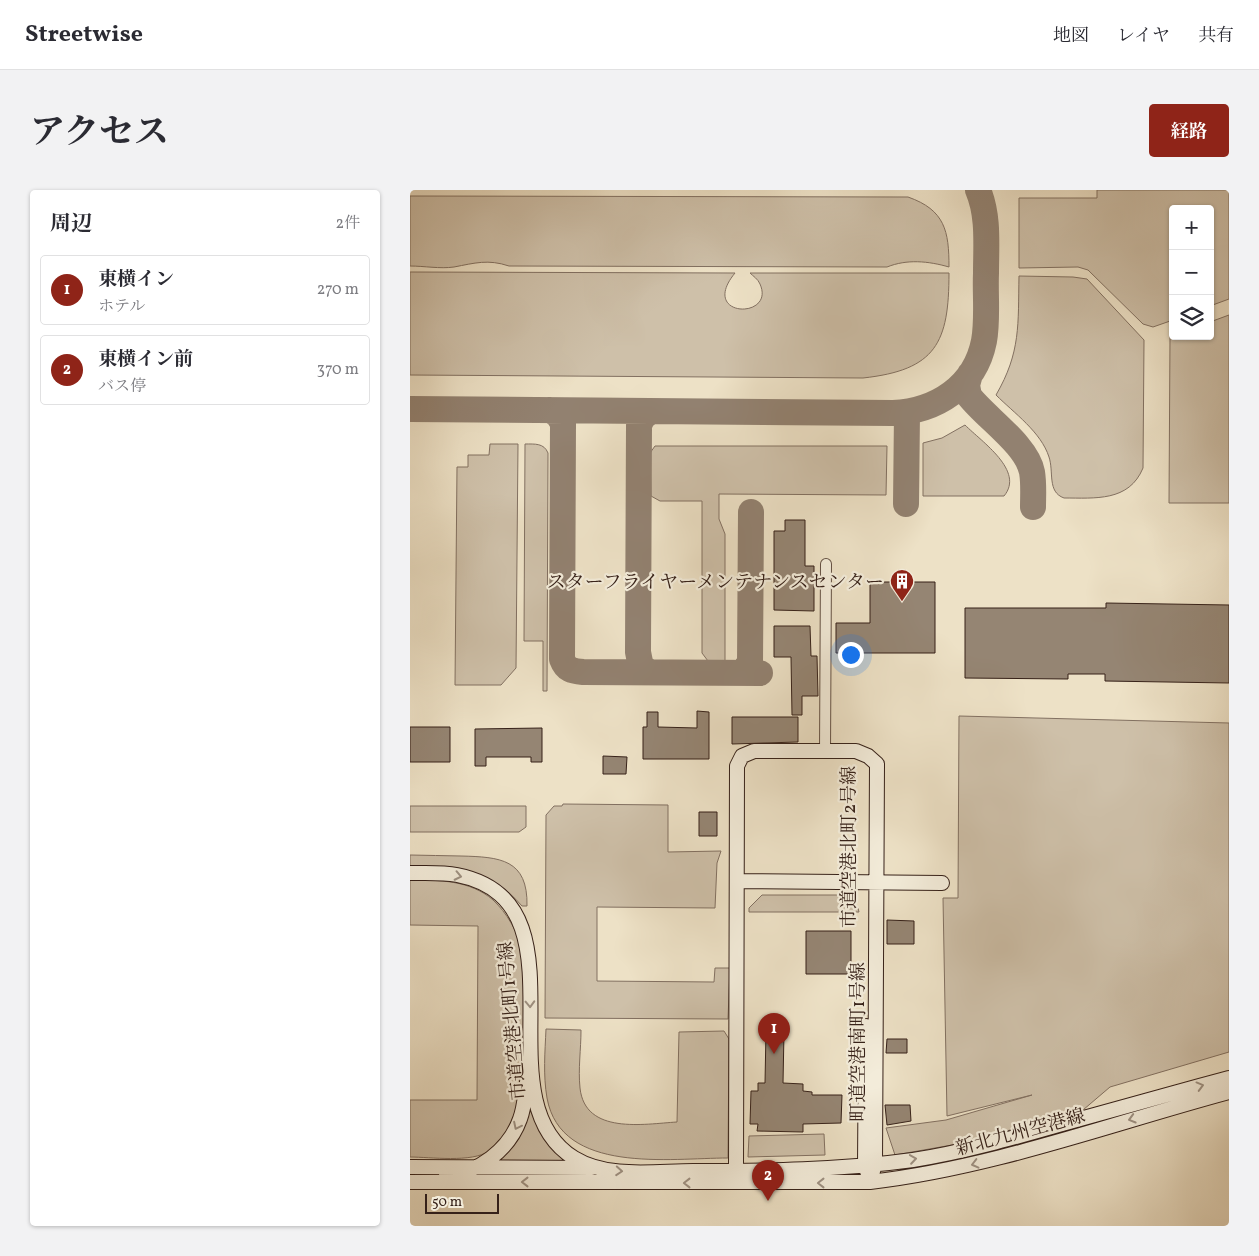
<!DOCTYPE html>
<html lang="ja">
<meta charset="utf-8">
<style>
:root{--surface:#fff;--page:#f2f2f3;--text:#2b2b33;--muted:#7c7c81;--line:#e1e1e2;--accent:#8f2418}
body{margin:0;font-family:Vollkorn,"Noto Serif JP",serif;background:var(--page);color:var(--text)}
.controls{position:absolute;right:15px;top:15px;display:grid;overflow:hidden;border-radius:5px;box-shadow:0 1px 4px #0004}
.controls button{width:45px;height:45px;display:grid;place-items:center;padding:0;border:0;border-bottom:1px solid var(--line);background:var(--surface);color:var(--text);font:25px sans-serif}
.scale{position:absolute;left:15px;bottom:12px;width:74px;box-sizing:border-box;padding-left:5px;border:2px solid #362119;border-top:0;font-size:14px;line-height:18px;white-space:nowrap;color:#362119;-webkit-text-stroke:4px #f3ecda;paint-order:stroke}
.you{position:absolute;left:440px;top:464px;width:18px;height:18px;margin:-12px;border:4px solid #fff;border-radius:50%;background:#1a73e8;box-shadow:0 0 0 8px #1a73e833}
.badge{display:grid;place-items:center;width:32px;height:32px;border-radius:50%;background:var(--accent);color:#fff;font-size:16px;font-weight:700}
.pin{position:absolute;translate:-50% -41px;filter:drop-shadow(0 1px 2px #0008)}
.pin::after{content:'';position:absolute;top:26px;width:18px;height:15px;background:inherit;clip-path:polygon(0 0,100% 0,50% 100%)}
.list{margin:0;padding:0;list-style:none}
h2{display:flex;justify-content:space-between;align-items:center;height:65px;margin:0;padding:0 20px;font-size:21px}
h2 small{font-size:16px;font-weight:400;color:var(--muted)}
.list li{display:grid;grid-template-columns:32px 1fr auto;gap:15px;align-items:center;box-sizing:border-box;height:70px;margin:0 10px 10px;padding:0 10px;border:1px solid var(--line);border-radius:5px}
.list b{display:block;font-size:19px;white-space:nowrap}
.list p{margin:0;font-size:16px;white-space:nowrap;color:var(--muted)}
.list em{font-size:16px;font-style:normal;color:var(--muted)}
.icon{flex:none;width:28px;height:28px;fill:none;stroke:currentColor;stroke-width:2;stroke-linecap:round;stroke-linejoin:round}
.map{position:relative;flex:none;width:819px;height:1036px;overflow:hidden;border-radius:5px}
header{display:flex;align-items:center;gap:30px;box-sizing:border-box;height:70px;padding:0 25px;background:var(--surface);border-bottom:1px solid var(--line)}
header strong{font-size:24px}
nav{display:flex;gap:28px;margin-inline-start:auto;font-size:18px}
.intro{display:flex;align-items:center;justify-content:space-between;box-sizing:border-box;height:120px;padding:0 30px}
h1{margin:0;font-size:35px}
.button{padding:12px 22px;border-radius:5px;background:var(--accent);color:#fff;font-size:18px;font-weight:700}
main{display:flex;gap:30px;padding:0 30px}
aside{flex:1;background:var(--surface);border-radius:5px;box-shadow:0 1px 4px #0004}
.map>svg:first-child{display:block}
</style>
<header>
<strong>Streetwise</strong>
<nav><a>地図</a><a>レイヤ</a><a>共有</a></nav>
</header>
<div class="intro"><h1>アクセス</h1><a class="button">経路</a></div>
<main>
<aside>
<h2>周辺<small>2件</small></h2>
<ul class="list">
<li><span class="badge">1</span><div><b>東横イン</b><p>ホテル</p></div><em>270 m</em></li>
<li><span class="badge">2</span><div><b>東横イン前</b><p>バス停</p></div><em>370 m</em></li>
</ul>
</aside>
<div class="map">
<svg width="819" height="1036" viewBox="0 0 819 1036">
<rect width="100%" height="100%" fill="#ede1c6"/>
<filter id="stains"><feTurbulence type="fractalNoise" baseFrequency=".004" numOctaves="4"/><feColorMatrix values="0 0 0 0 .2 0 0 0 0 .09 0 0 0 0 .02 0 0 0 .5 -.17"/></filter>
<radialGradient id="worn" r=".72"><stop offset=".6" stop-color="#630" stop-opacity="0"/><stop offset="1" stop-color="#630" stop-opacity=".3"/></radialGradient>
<!-- green -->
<path fill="#cec0a9" stroke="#827061" d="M687,0H819V109L800,116V19H763V130L743,137L733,134L678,80L668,77L609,78V8H687Z
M0,6L498,7C535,20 539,41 539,77C518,71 497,69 477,77L99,76C78,69 65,73 44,77C30,79 14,76 0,76Z
M0,82L325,83C288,128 366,130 350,94C348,89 343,86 340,83H539C539,153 526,180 453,188L0,185Z
M609,86L663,87L677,89L734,150L733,278C719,312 685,308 654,308C637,302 644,282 639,267C631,242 604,223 586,205C611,162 608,134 609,86Z
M819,125V313H759L760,146H800V132Z
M555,235C572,252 615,281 594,306H513V253L532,248Z
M80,254H108L106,478L91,495H45L47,277H58V265H79Z
M115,254C125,254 134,253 138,263L137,501H133V451H114Z
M245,256H477L476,305L309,304V329L315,344V472L298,471L292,463V311H250L241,306L240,263Z
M549,526L819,533V862L700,897L673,920L647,928L542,955L485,965L476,938L536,930L622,905L537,926L533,708H548Z
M153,614L258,615V662L311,661L307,673L305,718L187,717V791L304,792L305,778H320L318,829L135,828L136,625L144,616H152Z
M0,616H116V637L109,642H0Z
M0,665C17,665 34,666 51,666C90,667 118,669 117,716H112C79,678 47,678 0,676Z
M0,690C29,690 60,690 83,710C97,723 107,741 112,759C115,774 114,901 110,915C103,934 95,950 79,961C62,973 20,967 0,967V910H67L68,736L0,735Z
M352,705H433L448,718L449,722H339V718Z
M136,839L171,840C171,859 168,879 170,898C175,945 234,934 267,932L269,842L314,841L319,849L318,968C260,968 151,985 137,908C133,885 135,862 136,839Z
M120,915L137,951L162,971L83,974Z
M414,944L415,965L338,967L339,946Z"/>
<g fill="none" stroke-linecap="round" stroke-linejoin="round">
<!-- taxiway -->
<path stroke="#928170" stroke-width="26" d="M560,184L557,195L559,206C576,228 617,255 622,282C624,294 623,306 623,317
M0,219L483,223C526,221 565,197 574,151C578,130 575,105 576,83C576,55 579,26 568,0
M140,220L148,225L153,233L152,469C156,480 162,481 173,482L350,483
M496,314L497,223
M240,482L231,477L228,462L229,235L233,227L240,222
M333,483L340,472L341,322"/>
</g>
<!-- building -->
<path fill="#958573" stroke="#362119" d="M375,330H395V376H404V421L364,420V341H375Z
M460,392H525V463H426V433H460Z
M696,413L819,415V493L695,491V484H658V489L555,488V418H696Z
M364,436H400L401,466H407L408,506H392V525H382L381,467H364Z
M287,521L299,522V569H233V537H237V522H248V537L287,538Z
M322,527H388V552L322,554Z
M0,537H40V572H0Z
M132,538V572H121V567H76V576H65V539Z
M193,566L217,567L216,584H193Z
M289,622H307V646H289Z
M477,730L504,731V754H477Z
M396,741H441V784H396Z
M356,841L374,842L373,893L393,894V901L402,902V905H432L431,933L393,934V942L347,941L348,934H340L341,901H348V893H355Z
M477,849H497V863H476Z
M475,915H500L501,931L477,935Z"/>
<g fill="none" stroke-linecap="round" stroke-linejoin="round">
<!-- street casing -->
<g stroke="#645144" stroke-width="12">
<path id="street" d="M415,561L416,374"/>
</g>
<!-- secondary casing -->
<g stroke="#362119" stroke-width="16">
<path id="secondary" d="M0,683C16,683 32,682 47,685C184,712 67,908 164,968C198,989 245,981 283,981C356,981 430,980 503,970C554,962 603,948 652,934C707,919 763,903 819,888
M327,691L532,693
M456,836L455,975L458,984
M0,977L182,978
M326,981L327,576L332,566L344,561H446L458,566L467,574L465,974L460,992
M36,986C68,983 99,960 110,929C115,916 115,901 118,887
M0,992H460C582,978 700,934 819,902"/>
</g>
<!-- street -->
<use href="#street" stroke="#f3ecda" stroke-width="10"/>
<!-- secondary -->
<use href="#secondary" stroke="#f3ecda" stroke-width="14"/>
</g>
<!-- one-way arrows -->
<defs><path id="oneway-chevron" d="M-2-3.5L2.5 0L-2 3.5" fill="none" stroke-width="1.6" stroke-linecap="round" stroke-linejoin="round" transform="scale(1.25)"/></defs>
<g stroke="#9e9183">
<use href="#oneway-chevron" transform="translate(48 686) rotate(12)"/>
<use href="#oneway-chevron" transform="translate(120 814) rotate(88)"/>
<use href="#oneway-chevron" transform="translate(790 896) rotate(-15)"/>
<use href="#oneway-chevron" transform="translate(722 929) rotate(164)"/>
<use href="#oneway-chevron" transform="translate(107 936) rotate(116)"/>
<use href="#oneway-chevron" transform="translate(503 969) rotate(-8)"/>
<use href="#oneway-chevron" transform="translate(565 974) rotate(166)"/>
<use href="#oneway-chevron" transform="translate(209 981) rotate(4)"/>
<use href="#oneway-chevron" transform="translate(115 992) rotate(-180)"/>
<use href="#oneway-chevron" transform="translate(277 993) rotate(-180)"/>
<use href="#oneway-chevron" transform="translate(411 993) rotate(180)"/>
</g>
<!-- icons -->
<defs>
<g id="building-pin" transform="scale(1.25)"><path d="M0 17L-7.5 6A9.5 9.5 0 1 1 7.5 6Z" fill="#8f2418" stroke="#f3ecda"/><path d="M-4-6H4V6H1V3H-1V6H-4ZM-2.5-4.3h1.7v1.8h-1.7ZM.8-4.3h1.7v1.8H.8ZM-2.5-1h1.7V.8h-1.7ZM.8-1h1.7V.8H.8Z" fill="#fff"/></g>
</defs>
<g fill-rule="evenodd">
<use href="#building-pin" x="492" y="391"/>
</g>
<g text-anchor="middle" stroke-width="4.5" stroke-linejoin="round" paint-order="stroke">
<!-- poi labels -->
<g font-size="19" fill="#362119" stroke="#f3ecda" text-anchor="end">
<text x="474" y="398">スターフライヤーメンテナンスセンター</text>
</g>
<!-- street labels -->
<g font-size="19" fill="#362119" stroke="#f3ecda">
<text transform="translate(438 657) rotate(-90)" y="7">市道空港北町2号線</text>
<text transform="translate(101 831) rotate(-95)" y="7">市道空港北町1号線</text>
<text transform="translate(447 852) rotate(-90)" y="7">町道空港南町1号線</text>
<text transform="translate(610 941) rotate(-15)" y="7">新北九州空港線</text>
</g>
</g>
<rect width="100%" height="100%" filter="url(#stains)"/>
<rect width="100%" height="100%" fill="url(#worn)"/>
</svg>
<div class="controls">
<button>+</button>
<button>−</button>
<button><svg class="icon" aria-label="layers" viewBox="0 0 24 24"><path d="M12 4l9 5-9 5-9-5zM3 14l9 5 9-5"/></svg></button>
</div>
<div class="scale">50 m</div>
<div class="you"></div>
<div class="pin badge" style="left:364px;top:864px">1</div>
<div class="pin badge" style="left:358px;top:1011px">2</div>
</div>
</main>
